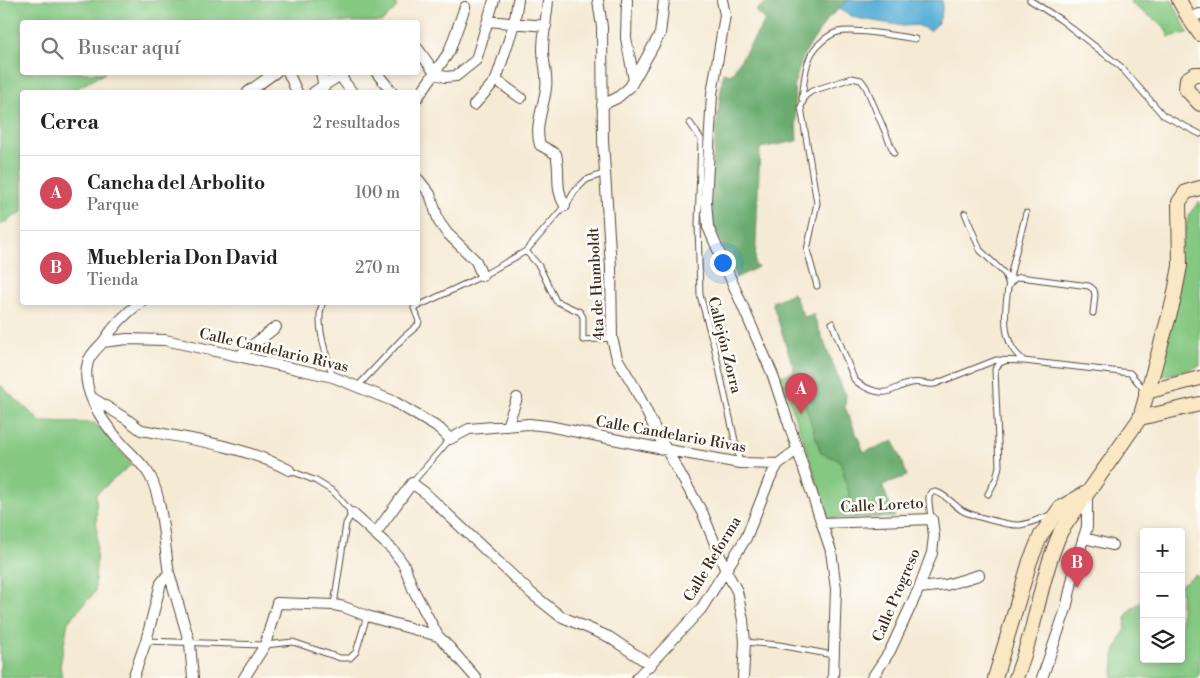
<!DOCTYPE html>
<html lang="es">
<meta charset="utf-8">
<style>
:root{--surface:#fff;--page:#f2f2f2;--text:#222;--muted:#767676;--line:#e0e0e0;--accent:#d1495b}
body{margin:0;font-family:"Libre Bodoni",serif;background:var(--page);color:var(--text)}
.controls{position:absolute;right:15px;bottom:15px;display:grid;overflow:hidden;border-radius:5px;box-shadow:0 2px 8px #0003}
.controls button{width:45px;height:45px;display:grid;place-items:center;padding:0;border:0;border-bottom:1px solid var(--line);background:var(--surface);color:var(--text);font:25px sans-serif}
.you{position:absolute;left:722px;top:262px;width:18px;height:18px;margin:-12px;border:4px solid #fff;border-radius:50%;background:#1a73e8;box-shadow:0 0 0 8px #1a73e833}
.badge{display:grid;place-items:center;width:32px;height:32px;border-radius:50%;background:var(--accent);color:#fff;font-size:16px;font-weight:700}
.pin{position:absolute;translate:-50% -41px;filter:drop-shadow(0 1px 2px #0008)}
.pin::after{content:'';position:absolute;top:26px;width:18px;height:15px;background:inherit;clip-path:polygon(0 0,100% 0,50% 100%)}
.list{margin:0;padding:0;list-style:none}
h2{display:flex;justify-content:space-between;align-items:center;height:65px;margin:0;padding:0 20px;font-size:21px}
h2 small{font-size:16px;font-weight:400;color:var(--muted)}
.list li{display:grid;grid-template-columns:32px 1fr auto;gap:15px;align-items:center;box-sizing:border-box;height:75px;padding:0 20px;border-top:1px solid var(--line)}
.list b{display:block;font-size:19px;white-space:nowrap}
.list p{margin:0;font-size:16px;white-space:nowrap;color:var(--muted)}
.list em{font-size:16px;font-style:normal;color:var(--muted)}
.icon{flex:none;width:28px;height:28px;fill:none;stroke:currentColor;stroke-width:2;stroke-linecap:round;stroke-linejoin:round}
.map{position:relative;flex:none;width:1200px;height:678px;overflow:hidden}
.search{position:absolute;background:var(--surface);box-shadow:0 2px 8px #0003;left:20px;top:20px;width:400px;height:55px;display:flex;align-items:center;gap:12px;box-sizing:border-box;padding:0 18px;border-radius:5px;color:var(--muted);font-size:19px}
.panel{position:absolute;background:var(--surface);box-shadow:0 2px 8px #0003;left:20px;top:90px;width:400px;height:215px;border-radius:5px}
.map>svg:first-child{display:block}
</style>
<div class="map">
<svg width="1200" height="678" viewBox="0 0 1200 678">
<rect width="100%" height="100%" fill="#fdfcf7"/>
<filter id="ink" filterUnits="userSpaceOnUse"><feTurbulence type="fractalNoise" baseFrequency=".02" numOctaves="2"/><feDisplacementMap in="SourceGraphic" scale="10" xChannelSelector="R" yChannelSelector="G"/><feConvolveMatrix kernelMatrix="1 2 1 2 8 2 1 2 1" color-interpolation-filters="sRGB"/></filter>
<filter id="wash" filterUnits="userSpaceOnUse"><feTurbulence type="fractalNoise" baseFrequency=".0096" numOctaves="4" result="noise"/><feDisplacementMap in="SourceGraphic" scale="20" xChannelSelector="R" yChannelSelector="G"/><feGaussianBlur stdDeviation="1.12" result="paint"/><feColorMatrix in="noise" values="0 0 0 0 0 0 0 0 0 0 0 0 0 0 0 0 0 1.4 0 .05"/><feComposite in="paint" operator="in"/></filter>
<g filter="url(#wash)">
<rect width="100%" height="100%" fill="#f5ead4"/>
<!-- green -->
<path fill="#84c882" stroke="#607950" d="M0,0H394L397,7L382,22H22V72L105,73L70,92H22V212L0,225Z
M1131,0H1172L1188,33L1169,37L1164,26L1130,3Z
M1200,201V366L1151,380L1189,214Z
M794,371L821,453L840,461L856,518H825L813,469L781,376Z
M0,385L41,422L95,423L132,464L96,494L97,539L95,592L68,622L60,666L62,678H0Z
M1195,575L1200,578V590L1195,604L1200,619V672L1198,678H1113L1114,655L1125,629L1126,616L1132,608L1144,600V659H1181V585Z"/>
<!-- forest -->
<path fill="#6bac70" stroke="#536b47" d="M769,0H850L828,18L804,54L794,85L797,141L760,148L755,265L758,267L736,278L713,224L711,183L716,129L723,73L731,75L765,21L755,11Z
M793,293L804,317L813,314L843,390L846,394L845,407L864,452L894,441L907,476L882,485L895,517L856,518L840,461L821,453L772,302Z"/>
<!-- water -->
<path fill="#5cb1d8" stroke="#4c6e7b" d="M849,0H942C943,14 941,22 930,31L917,25L903,26L856,18L838,9Z"/>
</g>
<g filter="url(#ink)">
<g fill="none" stroke-linecap="round" stroke-linejoin="round">
<!-- lane casing -->
<g stroke="#574739" stroke-width="7">
<path id="lane" d="M1030,0L1061,20L1120,66L1163,115L1200,134
M802,99C804,85 804,70 810,57C814,47 827,35 838,32C853,28 898,36 915,39
M690,123L701,139L698,224L700,295L714,346L740,463
M965,213L980,250L1005,274L1009,285L1014,279L1020,277L1089,286L1094,290L1095,295L1093,313
M1026,213C1018,247 996,311 1010,343C1013,351 1018,356 1024,361L1130,373L1146,392
M526,251L539,266L556,301L580,312L583,317V340L612,338
M817,286L807,250L817,203L801,107L805,96L812,91L852,78L861,80L866,87L894,153
M323,302C314,322 327,357 333,377
M832,323L854,379C858,384 861,385 867,388C889,398 891,388 911,383C919,381 926,385 935,384L996,360L1024,361
M357,387L403,338L418,325L419,321L414,308L482,276L526,251L569,201L574,192L586,180L605,173
M289,470L316,481L334,492L352,513L346,524L334,605
M412,483L450,439
M988,494L996,479L999,466L995,369L1000,363L1005,361
M931,518L929,503V496L931,492C942,490 953,505 963,511C973,516 1010,526 1020,525C1030,524 1041,518 1050,515
M146,641L265,645L293,642L340,658H350L356,652L367,616
M745,642L779,645L833,655"/>
</g>
<!-- street casing -->
<g stroke="#574739" stroke-width="12">
<path id="street" d="M548,0C547,16 543,33 543,50C543,62 548,75 546,88C544,107 534,126 540,145L556,154C561,174 554,187 565,206
M598,0L602,27L603,141L611,267L612,338L617,358L634,386L658,435L703,514L726,571L737,591L743,620L745,642L743,678
M627,0L626,38L634,80
M722,0L725,15L712,94L706,201L708,227L772,373L831,551L836,589L833,678
M1189,18L1200,14
M488,21L546,26
M418,49L435,73L445,77L456,76L476,60L494,0
M288,72L297,92
M321,72L324,88
M376,72L392,92
M340,76L352,92
M496,80L521,98
M248,92L276,72
M314,92L345,72
M418,97L449,52L465,7
M474,105L496,80L514,24L518,0
M602,105L617,98L630,87L660,34L664,0
M418,179L430,194L439,222L447,233L476,261L482,276
M103,342L127,339L165,340L333,377L393,401L440,429L450,439L469,429L529,424L548,426L668,450L740,463L778,464
M239,356L276,327
M91,397L128,420L141,430C191,439 244,446 289,470
M507,426L517,398
M352,513L393,550L404,565L413,589L438,636L449,647L476,678
M822,523L932,519L934,536L932,553L919,588L890,651L872,678
M375,534L412,483L424,492L531,593L560,616L609,637L651,665
M1084,538L1112,545
M169,573L190,644L193,678
M919,588L946,585L979,575
M133,678L146,641L161,583L169,573C164,545 163,500 150,476C143,463 126,450 117,438C101,420 80,388 88,362C90,354 99,347 104,341C114,325 126,313 141,302
M244,678L265,645L277,603L334,605L344,607L367,616L438,636
M637,678L701,609L746,538L770,478L778,464L798,449
M1042,678L1066,609L1077,559L1087,527V493"/>
</g>
<!-- secondary casing -->
<g stroke="#574739" stroke-width="16">
<path id="secondary" d="M1179,0L1189,18L1200,34
M1200,74H1195L1187,79L1186,89L1200,104
M1146,392L1200,378
M1140,418L1200,404
M995,678L1030,561L1041,535L1060,508L1084,494
M1016,678C1022,662 1027,646 1032,629C1040,596 1047,563 1061,531L1140,418L1173,302L1180,266L1179,202L1186,192L1200,188"/>
</g>
<!-- lane -->
<use href="#lane" stroke="#fff" stroke-width="5"/>
<!-- street -->
<use href="#street" stroke="#fff" stroke-width="10"/>
<!-- secondary -->
<use href="#secondary" stroke="#fae7c3" stroke-width="14"/>
</g>
</g>
<g text-anchor="middle" stroke-width="5" stroke-linejoin="round" paint-order="stroke">
<!-- street labels -->
<g font-size="15" fill="#3b2a1e" stroke="#fdfcf7">
<text transform="translate(596 284) rotate(-93)" y="5">4ta de Humboldt</text>
<text transform="translate(725 345) rotate(76)" y="5">Callejón Zorra</text>
<text transform="translate(274 350) rotate(13)" y="5">Calle Candelario Rivas</text>
<text transform="translate(671 434) rotate(10)" y="5">Calle Candelario Rivas</text>
<text transform="translate(882 505) rotate(-3)" y="5">Calle Loreto</text>
<text transform="translate(712 559) rotate(-59)" y="5">Calle Reforma</text>
<text transform="translate(896 595) rotate(-67)" y="5">Calle Progreso</text>
</g>
</g>
</svg>
<div class="controls">
<button>+</button>
<button>−</button>
<button><svg class="icon" aria-label="layers" viewBox="0 0 24 24"><path d="M12 4l9 5-9 5-9-5zM3 14l9 5 9-5"/></svg></button>
</div>
<div class="you"></div>
<div class="pin badge" style="left:801px;top:414px">A</div>
<div class="pin badge" style="left:1077px;top:588px">B</div>
<div class="search"><svg class="icon" aria-label="search" viewBox="0 0 24 24"><circle cx="10" cy="10" r="6"/><path d="M15 15l6 6"/></svg>Buscar aquí</div>
<section class="panel">
<h2>Cerca<small>2 resultados</small></h2>
<ul class="list">
<li><span class="badge">A</span><div><b>Cancha del Arbolito</b><p>Parque</p></div><em>100 m</em></li>
<li><span class="badge">B</span><div><b>Muebleria Don David</b><p>Tienda</p></div><em>270 m</em></li>
</ul>
</section>
</div>
